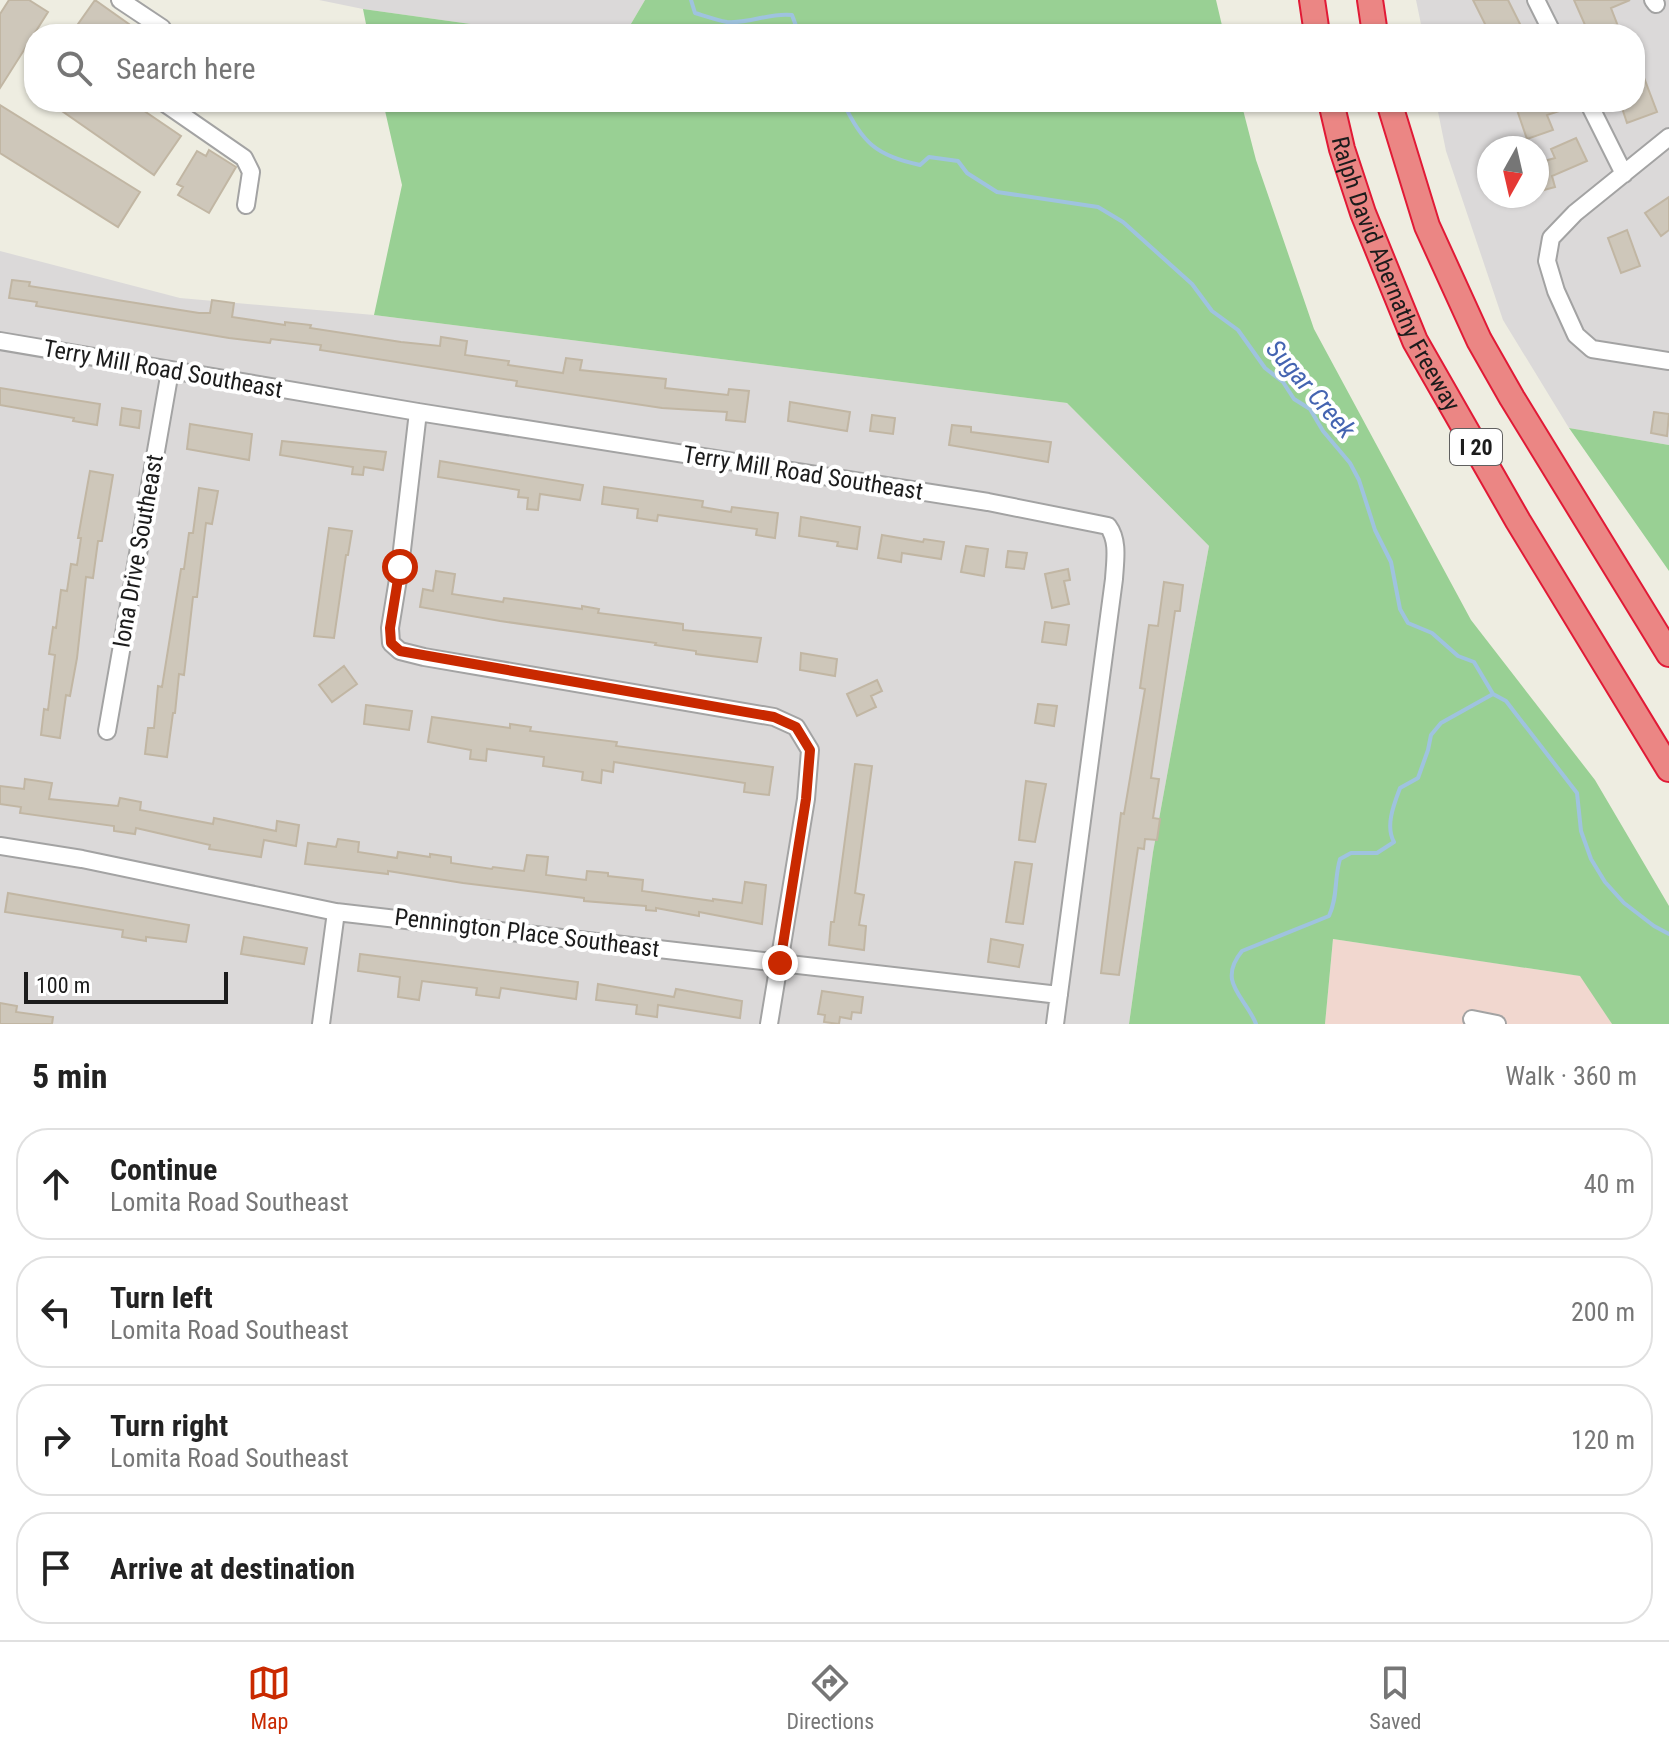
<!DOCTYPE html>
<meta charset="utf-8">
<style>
:root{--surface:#fff;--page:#f2f2f2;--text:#222;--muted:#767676;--line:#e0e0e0;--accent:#c92900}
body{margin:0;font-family:"Roboto Condensed",sans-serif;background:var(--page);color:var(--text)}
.compass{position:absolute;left:1477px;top:136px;width:72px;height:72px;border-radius:50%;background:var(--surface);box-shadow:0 2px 6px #0004;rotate:188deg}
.scale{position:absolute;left:24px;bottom:20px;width:204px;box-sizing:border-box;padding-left:8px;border:4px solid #1c1c1c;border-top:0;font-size:22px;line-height:28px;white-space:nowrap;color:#1c1c1c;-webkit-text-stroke:6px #fff;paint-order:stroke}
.stop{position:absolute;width:24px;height:24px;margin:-18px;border:6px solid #c92900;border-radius:50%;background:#fff}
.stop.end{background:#c92900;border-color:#fff;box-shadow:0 2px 8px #0008}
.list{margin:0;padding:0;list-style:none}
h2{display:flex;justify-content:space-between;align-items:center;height:104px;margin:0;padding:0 32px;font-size:34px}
h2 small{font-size:26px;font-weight:400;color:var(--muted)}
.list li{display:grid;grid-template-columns:52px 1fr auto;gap:24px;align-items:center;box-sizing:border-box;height:112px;margin:0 16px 16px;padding:0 16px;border:2px solid var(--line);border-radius:32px}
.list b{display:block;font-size:30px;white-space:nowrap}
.list p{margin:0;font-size:26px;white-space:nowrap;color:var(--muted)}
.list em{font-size:26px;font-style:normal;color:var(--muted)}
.icon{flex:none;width:44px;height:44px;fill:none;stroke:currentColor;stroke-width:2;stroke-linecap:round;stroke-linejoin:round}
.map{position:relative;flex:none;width:1669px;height:1024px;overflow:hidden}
.search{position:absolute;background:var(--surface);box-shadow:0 2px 6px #0004;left:24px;right:24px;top:24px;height:88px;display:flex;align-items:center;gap:20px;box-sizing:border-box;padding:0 28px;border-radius:32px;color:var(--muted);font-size:30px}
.sheet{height:616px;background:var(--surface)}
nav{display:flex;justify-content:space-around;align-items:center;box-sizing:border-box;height:112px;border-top:2px solid var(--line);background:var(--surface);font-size:22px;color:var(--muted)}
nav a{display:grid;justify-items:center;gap:4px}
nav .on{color:var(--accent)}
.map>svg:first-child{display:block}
</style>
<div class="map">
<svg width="1669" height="1024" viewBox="0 0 1669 1024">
<rect width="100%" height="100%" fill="#eeede1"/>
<!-- residential -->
<path fill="#dbd9d9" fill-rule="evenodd" d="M319,0H645L625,34H543L363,9Z
M1416,0H1669V445L1569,428L1503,320L1446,151L1436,102H1635V34H1423ZM1489,148H1537V196H1489Z
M0,251L180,298L374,315L1067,403L1209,546L1153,852L1129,1024H0Z"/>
<!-- commercial -->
<path fill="#f1d7cf" d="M1333,939L1581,976L1612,1024H1325Z"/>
<!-- forest -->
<path fill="#99d094" d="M645,0H1216L1224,34H625Z
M363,9L543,34H368Z
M383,102H1241L1256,160L1314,329L1471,620L1595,780L1669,906V1024H1612L1580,976L1333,939L1325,1024H1129L1153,852L1209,546L1067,403L374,315L402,185Z
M1569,428L1669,445V571Z"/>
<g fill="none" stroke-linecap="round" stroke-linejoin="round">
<!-- stream -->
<path stroke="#9fc3df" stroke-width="4" d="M691,0L695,13C705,16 717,20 727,22C750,24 770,12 792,15L799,34
M843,102C862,143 877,156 920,165L929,157L958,161L967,173L997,192L1098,207L1123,222L1192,284L1212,311L1238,330L1265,368L1283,382L1294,399L1310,409L1323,431L1350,463L1359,480L1375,530L1391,562L1400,609L1408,623L1432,633L1458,656L1474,662L1493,694L1506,701L1577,793L1581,831L1591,859L1605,882L1624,903L1654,926L1669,934
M1256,1024C1246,997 1216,983 1242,951L1329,916C1338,897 1334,879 1340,859L1351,853H1377L1394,842C1385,826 1394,804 1400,788L1418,778L1428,750L1431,735L1441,723L1493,694"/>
</g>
<!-- building -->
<path fill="#cec7ba" stroke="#c1b6a3" stroke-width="2" d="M9,0H29L48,12L0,88V14Z
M95,0L143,34H71Z
M1473,0H1508L1525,34H1490Z
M1574,0H1630L1611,8L1621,34H1589Z
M1635,54L1657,112L1627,123L1620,102H1635Z
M49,102H131L181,136L154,175Z
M1541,102H1556L1559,111L1547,115L1553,130L1527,139L1517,110Z
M0,105L140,192L118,227L0,153Z
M1576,138L1587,161L1552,176L1555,187L1537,192V163L1555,158L1551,149Z
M209,150L236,167L209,213L178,195L183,187L177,184L197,151L206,156Z
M1669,197V230L1661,236L1645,213Z
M1627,230L1640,266L1621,273L1608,238Z
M12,280L30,282L29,286L199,313H210L212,300L234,303L232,317L285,325V322L311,325L310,328L401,342L440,346L441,337L467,341L465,355L509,361L508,365L563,373L566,358L582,360L580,370L666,379L665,388L728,395L729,389L749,391L745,422L726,420L727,412L662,408L516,386L517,381L320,350L321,345L271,339L270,343L229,338L36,306L37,302L9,298Z
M0,388L100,404L97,425L73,421L74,418L0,405Z
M790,402L850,412L847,431L788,421Z
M122,408L141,411L139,428L120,425Z
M1654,412L1669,414L1667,436L1651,433Z
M872,415L895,418L893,434L870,431Z
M190,424L252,434L249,460L187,449Z
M952,425L971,427V432L1051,442L1048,462L949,445Z
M282,441L386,452L383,470L364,467L363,475L352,474L353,467L280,455Z
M440,461L583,485L580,500L540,494L538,510L527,509L528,498L518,497L519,490L438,477Z
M90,471L113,475L102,541H98L93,578L86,577L77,658L70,696L66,695L60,738L41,735L44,709L48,710L55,655L49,654L53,627L56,628L61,590L67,591L71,564L77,565L81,538H78Z
M604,487L703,501L702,507L731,512L732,507L778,513L775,538L756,535L757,529L658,515L657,521L637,518L638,509L602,504Z
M199,488L218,491L212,524L206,523L197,597H193L184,675L179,674L175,713H173L167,757L145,754L148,728H154L158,686L162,687L181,569H184L189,533H193Z
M801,517L860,527L857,549L837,546L838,542L799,536Z
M329,528L352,531L348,555H346L334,638L314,636Z
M882,535L923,542L924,539L944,542L941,559L902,553L901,562L878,558Z
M966,546L988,549L984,576L961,572Z
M1008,551L1027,553L1024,569L1006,567Z
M1068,569L1070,580L1064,581L1069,604L1052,608L1045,574Z
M436,571L455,574L452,594L503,602L504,598L582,609V606L599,609L598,613L683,624V630L761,638L757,662L696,654V651L655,645L656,643L500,621L420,607L423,589L433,591Z
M1164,582L1183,585L1180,611H1175L1151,778L1159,779L1153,818L1160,819L1157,840L1145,839L1144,849L1138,848L1119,975L1101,973L1121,813L1124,814L1145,689L1140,688L1149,625L1158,626Z
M1045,622L1069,625L1066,645L1042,642Z
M801,653L837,659L835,676L800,670Z
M344,666L357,684L332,702L319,685Z
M877,680L882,691L871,696L876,707L857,716L847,694Z
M1038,704L1057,706L1054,726L1035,723Z
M366,705L412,711L409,730L364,724Z
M432,717L510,728V724L531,727L530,731L617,742L616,746L773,767L769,795L744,792L745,783L614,762L613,772L602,770L601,783L582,780L583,772L543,766L544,757L487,749L486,761L470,759L471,750L428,742Z
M855,764L872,766L855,893L864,895L859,925L866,926L864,950L829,945L831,922H834Z
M25,779L52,783L49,799L118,806L120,798L141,802L140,810L213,824L214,818L276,831L277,821L299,825L296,846L264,840L261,857L209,849L210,845L136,828L135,834L114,831V826L20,813L21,807L0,804V786L24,789Z
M1026,781L1046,784L1035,842L1019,840Z
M338,839L359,842L358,852L397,858L398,852L430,857V854L451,857V863L492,869L493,867L524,871L527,855L548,857L546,875L586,880L587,871L608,873V876L643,880L642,891L713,901V899L742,903L745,882L766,885L762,924L699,912V916L656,908V911L646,910V906L584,901V898L463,883L388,871V874L305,864L308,843L336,847Z
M1015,862L1032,864L1023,924L1006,922Z
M8,893L189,925L186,942L146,937V941L122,937L123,930L5,912Z
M244,937L307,948L304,964L241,954Z
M991,939L1023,945L1019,967L988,962Z
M360,954L578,982L576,999L501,988L499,998L476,995L477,988L422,981L419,1000L398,997L400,977L358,971Z
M598,984L674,997L676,989L742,1001L740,1018L658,1005L657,1017L636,1014L637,1005L596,1000Z
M822,991L863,997L861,1013L852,1012L851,1019L840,1017L839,1024L824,1022L825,1015L818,1014Z
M0,1003L17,1006L16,1012L53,1017L52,1024H0Z"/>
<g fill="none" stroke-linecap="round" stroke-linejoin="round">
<!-- minor casing -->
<g stroke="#a3a3a3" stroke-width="20">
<path id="minor" d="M120,0L162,28L165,34
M1536,0L1553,34
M1653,0L1656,4
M163,102L244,158L251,172L246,205
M1588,102L1624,174
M1669,137L1575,213L1551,238L1547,261L1556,291L1576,335L1592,349L1669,361
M0,341L418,412L988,502L1108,526C1119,541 1115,561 1114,579L1055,1024
M418,412L400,567L390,628L391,643L400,651L424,657L774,717L796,727L810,750L806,799L769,1024
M107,731L170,371
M0,846L82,859L336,912L1059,995
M1472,1019L1497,1024
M321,1024L336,912"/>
</g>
<!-- highway casing -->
<g stroke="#e11a36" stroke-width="28">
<g id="highway">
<path d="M1312,0L1317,34"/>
<path d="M1370,0L1375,34"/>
<path id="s1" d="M1331,102L1342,149L1363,213L1415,341L1518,521L1669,769"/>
<path d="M1389,102L1427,226L1479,340L1512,398L1669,654"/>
</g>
</g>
<!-- minor -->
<use href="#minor" stroke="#fff" stroke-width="16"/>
<!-- highway -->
<use href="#highway" stroke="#eb8684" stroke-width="24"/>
</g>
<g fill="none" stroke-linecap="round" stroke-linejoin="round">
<!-- route -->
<path stroke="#c92900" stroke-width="10" d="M400,567L390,628L391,643L400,651L774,717L796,727L810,750L806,799L780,963"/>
</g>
<g text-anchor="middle" stroke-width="8" stroke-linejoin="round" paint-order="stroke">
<!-- shield labels -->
<rect fill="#fff" stroke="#606060" stroke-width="2" x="1450" y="429" width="52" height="36" rx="6"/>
<g font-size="22" font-weight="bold" fill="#1c1c1c">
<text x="1476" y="455">I 20</text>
</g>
<!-- street labels -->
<g font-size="24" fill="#1c1c1c" stroke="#fff">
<text dy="8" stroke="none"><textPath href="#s1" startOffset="184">Ralph David Abernathy Freeway</textPath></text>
<text transform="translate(163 369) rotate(10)" y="8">Terry Mill Road Southeast</text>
<text transform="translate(803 473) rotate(9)" y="8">Terry Mill Road Southeast</text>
<text transform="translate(138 551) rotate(-80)" y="8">Iona Drive Southeast</text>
<text transform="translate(527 933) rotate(7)" y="8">Pennington Place Southeast</text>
</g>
<!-- water labels -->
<g font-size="26" font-style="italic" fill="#4464b1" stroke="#fff">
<text transform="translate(1311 389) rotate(49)" y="9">Sugar Creek</text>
</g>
</g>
</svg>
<svg class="compass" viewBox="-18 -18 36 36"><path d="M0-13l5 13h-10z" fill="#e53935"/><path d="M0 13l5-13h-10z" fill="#767676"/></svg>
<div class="scale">100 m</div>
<div class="stop" style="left:400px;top:567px"></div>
<div class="stop end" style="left:780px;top:963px"></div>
<div class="search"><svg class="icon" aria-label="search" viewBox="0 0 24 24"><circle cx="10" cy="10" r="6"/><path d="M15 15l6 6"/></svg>Search here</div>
</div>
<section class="sheet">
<h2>5 min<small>Walk · 360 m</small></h2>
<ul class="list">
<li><svg class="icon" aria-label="ahead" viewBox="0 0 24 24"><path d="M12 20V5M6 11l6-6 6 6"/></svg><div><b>Continue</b><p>Lomita Road Southeast</p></div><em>40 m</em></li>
<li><svg class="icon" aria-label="left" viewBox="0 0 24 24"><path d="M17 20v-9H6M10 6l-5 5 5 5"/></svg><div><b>Turn left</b><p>Lomita Road Southeast</p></div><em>200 m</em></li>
<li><svg class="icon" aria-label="right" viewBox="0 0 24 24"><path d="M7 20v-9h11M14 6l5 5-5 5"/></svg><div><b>Turn right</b><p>Lomita Road Southeast</p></div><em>120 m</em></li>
<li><svg class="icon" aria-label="arrive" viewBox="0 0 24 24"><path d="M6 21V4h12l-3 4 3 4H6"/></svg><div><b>Arrive at destination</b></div></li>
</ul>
</section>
<nav>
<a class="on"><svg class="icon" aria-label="map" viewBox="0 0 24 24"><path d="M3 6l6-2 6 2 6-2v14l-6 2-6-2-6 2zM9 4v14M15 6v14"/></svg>Map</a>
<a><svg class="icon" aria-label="directions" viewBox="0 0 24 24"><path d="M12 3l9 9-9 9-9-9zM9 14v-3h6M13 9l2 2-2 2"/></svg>Directions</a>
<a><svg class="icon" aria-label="saved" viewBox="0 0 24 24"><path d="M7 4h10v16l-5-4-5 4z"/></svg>Saved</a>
</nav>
